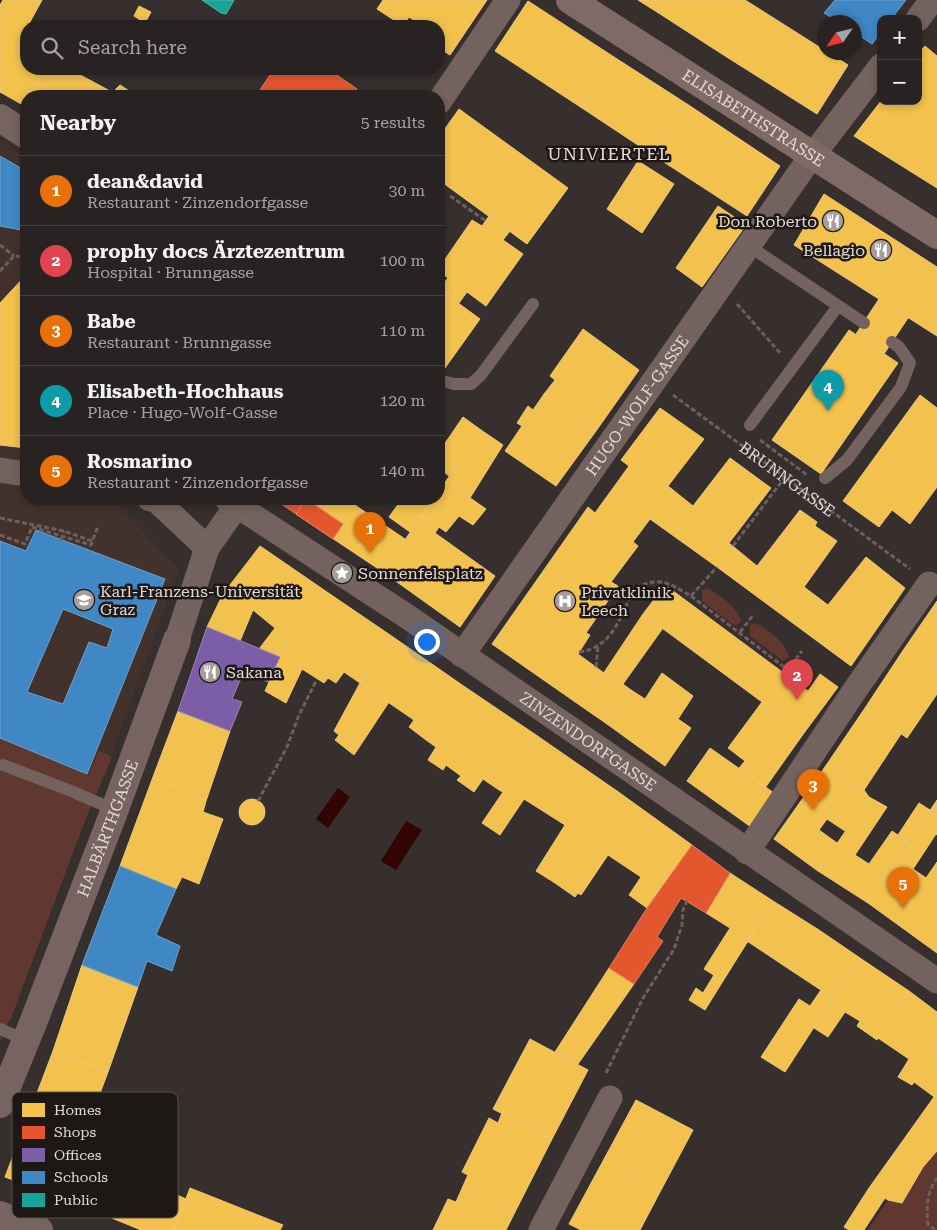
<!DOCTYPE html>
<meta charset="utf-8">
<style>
:root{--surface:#282322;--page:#342f2f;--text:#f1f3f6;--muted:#a5a4a5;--line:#444040;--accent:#a69e9c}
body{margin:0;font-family:"Roboto Serif",serif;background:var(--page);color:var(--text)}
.controls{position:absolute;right:15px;top:15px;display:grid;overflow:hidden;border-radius:10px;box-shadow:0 2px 8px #0003}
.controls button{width:45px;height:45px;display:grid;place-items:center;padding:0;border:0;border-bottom:1px solid var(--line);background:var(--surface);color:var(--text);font:25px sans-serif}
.compass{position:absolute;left:817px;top:15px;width:45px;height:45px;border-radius:50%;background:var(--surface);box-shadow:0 2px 8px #0003;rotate:235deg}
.you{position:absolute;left:426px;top:641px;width:18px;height:18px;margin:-12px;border:4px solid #fff;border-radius:50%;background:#1a73e8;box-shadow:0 0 0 8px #1a73e833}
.badge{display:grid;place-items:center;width:32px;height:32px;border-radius:50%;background:var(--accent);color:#fff;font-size:16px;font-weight:700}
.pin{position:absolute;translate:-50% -41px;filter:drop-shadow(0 1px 2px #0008)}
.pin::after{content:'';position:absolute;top:26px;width:18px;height:15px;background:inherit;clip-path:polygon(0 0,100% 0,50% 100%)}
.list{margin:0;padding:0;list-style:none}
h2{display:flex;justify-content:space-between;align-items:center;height:65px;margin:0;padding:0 20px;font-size:21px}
h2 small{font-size:16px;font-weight:400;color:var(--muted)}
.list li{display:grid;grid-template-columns:32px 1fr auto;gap:15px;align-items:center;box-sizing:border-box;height:70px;padding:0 20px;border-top:1px solid var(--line)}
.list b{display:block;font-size:19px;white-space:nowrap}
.list p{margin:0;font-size:16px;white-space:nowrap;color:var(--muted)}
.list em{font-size:16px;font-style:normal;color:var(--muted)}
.icon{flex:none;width:28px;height:28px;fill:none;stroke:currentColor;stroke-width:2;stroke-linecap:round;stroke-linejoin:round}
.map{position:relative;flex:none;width:937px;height:1230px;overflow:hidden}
.search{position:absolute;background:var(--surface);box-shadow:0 2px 8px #0003;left:20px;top:20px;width:425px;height:55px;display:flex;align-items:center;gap:12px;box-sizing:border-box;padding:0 18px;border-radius:20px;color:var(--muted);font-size:19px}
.panel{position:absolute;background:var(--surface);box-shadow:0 2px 8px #0003;left:20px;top:90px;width:425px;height:415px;border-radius:20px}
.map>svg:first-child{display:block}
</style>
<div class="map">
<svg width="937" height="1230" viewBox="0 0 937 1230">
<rect width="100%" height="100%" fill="#362f2e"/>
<!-- built -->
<path fill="#43312c" d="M0,140L26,157V499H112L179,569L102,780L83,826L0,1042Z"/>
<!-- green -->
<path fill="#603830" d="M708,588C721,597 737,606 741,621L735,626L702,601V590Z
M756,623C769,632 785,641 789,657L783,661L750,636V625Z
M0,738L88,775L99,751L112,757L83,826L10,1021H9L0,1042Z
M937,1151V1230H868L888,1200L902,1203L923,1167Z"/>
<!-- water -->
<path fill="#320404" d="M338,788L350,797L328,828L316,819Z
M406,821L422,830L396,870L381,861Z"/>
<!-- homes -->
<path fill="#f2c14e" stroke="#edc877" d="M3,0H42L19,42L26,46V69H45L28,96H26L23,105L0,92V5Z
M383,0H487L450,55L439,48V26H423L409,17L403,26L377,9Z
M638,0H664L657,12Z
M664,0H745L753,5L722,54L657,12Z
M528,1L614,57L582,108L495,51Z
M753,5L824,50V52H828L848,65L817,114L722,54Z
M139,6L151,12L145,23L134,16Z
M925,46L937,56V188L854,136L881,101H918V54Z
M614,57L687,104L653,155L582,108Z
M45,69H69L112,92L109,96H28Z
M120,85L137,96H109Z
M687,104L780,166L747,216L653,155Z
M459,109L568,188L527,244L439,180V137Z
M638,161L674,184L642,233L607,209Z
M824,194L900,243L871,294L794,245Z
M718,206L746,225L702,287L676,268Z
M489,216L510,231L503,240L523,254L486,306L467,292L459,303L439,289L448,278L439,271V268L472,220L482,226Z
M900,243L937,267V336L871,294Z
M26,275V448L0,445V303Z
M439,289L480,319L445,368L439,363Z
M879,299L908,318L884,354L856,334Z
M583,329L639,370L596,431L544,394L555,380L550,376Z
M849,330L898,363L821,474L772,440Z
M544,394L596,431L556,486L505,451L522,426L517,423L528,406L533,410Z
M920,395L937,408V487L910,524L892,510L879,527L843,501Z
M660,408L704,439L668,486L693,506L730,458L771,488L729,543L757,566L800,510L817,522L815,526L837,541L804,587L828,605L866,557L905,588L851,666L717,567L650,519L633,542L638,546L611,582L618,586L586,633L590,635L578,654L604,673L581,706L492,644L588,507L595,513L629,466L621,460Z
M463,417L481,430L449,476L439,468V452Z
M481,430L503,445L470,498L446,481Z
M446,481L486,509L473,525L459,516L446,532L422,515L434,499H439V492Z
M306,499H346L405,539L383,572L296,514Z
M402,499H434L410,532L389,517Z
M422,515L439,527L435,533L495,576L460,627L383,572Z
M260,546L324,590L277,656L259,649L275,628L253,610L240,641L207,627L223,594Z
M665,585L808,691L820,674L838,687L804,733L643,614Z
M324,590L393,637L360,683L344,672L336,683L328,678L324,683L302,669L286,703L265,691L280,657L277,656Z
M937,601V672L904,649Z
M643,614L663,628L623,684L605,671Z
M393,637L465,687L426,740L409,727L414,720L360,683Z
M904,649L937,672V694L907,738L865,708Z
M605,671L631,690L607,724L581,706Z
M662,673L693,696L678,719L691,728L665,766L607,724L631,690L645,699Z
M360,683L389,702L354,755L335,740L339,735L334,731Z
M465,687L536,735L499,790L483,779L474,792L457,780L461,776L446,765L443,770L428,760L436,747L426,740Z
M762,702L804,733L765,788L739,768L745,761L728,748Z
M865,708L901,734L864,790L827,764Z
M178,711L230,731L206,801L153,777Z
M536,735L617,791L555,883L536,871L565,825L524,799L500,835L482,823L503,792L499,790Z
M710,748L774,793L751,827L687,781Z
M827,764L853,783L819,830L837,843L818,871L774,839Z
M153,777L206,801L203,812L223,819L199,884L182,877L176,889L120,866Z
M853,783L864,790L869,797L845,831L827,819Z
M617,791L692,845L647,908L629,895L641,877L608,855L581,895L578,893L575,897L555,883Z
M869,797L887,807L855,855L869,864L892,831L908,842L868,903L818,871Z
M239 812a13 13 0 1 1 26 0a13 13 0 1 1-26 0Z
M937,800V835L936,834L913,869L926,878L937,862V953L868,903Z
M919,803L930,810L908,842L898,835Z
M730,873L773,901L723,981L704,969L730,928L706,913Z
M773,901L819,930L792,971L747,941Z
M819,930L860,958L833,998L792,971Z
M860,958L909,991L877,1040L857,1026L860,1021L845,1012L828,1037L814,1028Z
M82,965L138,987L108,1072L53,1051Z
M609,968L634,984L578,1064L555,1052Z
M714,975L723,981L705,1010L689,1000L696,988L703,993Z
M821,990L833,998L785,1072L761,1057L799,999L810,1006Z
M909,991L937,1012V1047L912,1085L898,1077L909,1059L878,1038Z
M530,1039L588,1070L552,1139L493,1109Z
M937,1047V1099L914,1082Z
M53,1051L108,1072L90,1120L60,1109L48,1142L102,1162L85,1207L5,1177Z
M934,1097L937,1099V1151L923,1167L902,1203L888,1200L869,1188Z
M636,1100L693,1130L660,1192L603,1161Z
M502,1113L552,1139L515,1212L463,1186L468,1175L462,1172L489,1118L498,1123Z
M603,1161L660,1192L640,1230H581L569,1224Z
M102,1162L186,1199L174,1230H141L85,1207Z
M463,1186L515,1212L506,1230H433L448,1199L456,1202Z
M190,1188L283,1225L280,1230H174Z
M869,1188L885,1198L864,1230H849L844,1227Z"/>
<!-- shops -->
<path fill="#e4572e" stroke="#e37e61" d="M274,69H328L357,89L351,96H256Z
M274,499H306L296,514Z
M306,499L343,524L333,539L296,514Z
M692,845L730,873L706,913L681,898L657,937L663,941L634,984L609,968L647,908Z"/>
<!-- offices -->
<path fill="#7b5ea7" stroke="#9a83b5" d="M207,627L280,657L268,682L244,671L232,699L242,702L230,731L178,711Z"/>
<!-- schools -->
<path fill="#3f88c5" stroke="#70a0ca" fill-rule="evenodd" d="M835,0H906L891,19H881V32L872,44L854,32V22H839L824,13Z
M0,156L26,171V231L0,226Z
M36,530L165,579L87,774L0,738V541L26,551ZM63,609L113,629L107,648L89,642L63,704L27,692Z
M120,866L176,889L156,935L180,946L172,971L147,961L138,987L82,965Z"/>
<!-- public -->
<path fill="#17a398" stroke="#54b3ab" d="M202,0H234L226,14L221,13Z"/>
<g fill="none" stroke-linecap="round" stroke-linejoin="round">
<!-- path -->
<g stroke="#6c5f5d" stroke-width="3" stroke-dasharray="5 2.5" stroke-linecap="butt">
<path d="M450,196L486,221"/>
<path d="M0,245L14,256"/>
<path d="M0,271L14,256L26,257"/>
<path d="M439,279L444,283"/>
<path d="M737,304L781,354"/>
<path id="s1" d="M673,395L910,569"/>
<path d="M760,440L807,475"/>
<path d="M0,518L64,531L92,541"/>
<path d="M0,535L25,544L32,527L91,545L98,526"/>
<path d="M61,540L64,531"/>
<path d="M733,546L785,477"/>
<path d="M691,596L788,670L802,651"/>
<path d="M740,632L754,614"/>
<path d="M579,652C614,648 621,613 635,588C661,576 668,583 691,596L717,567"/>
<path d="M596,667L598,645"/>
<path d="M788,670L807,687"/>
<path d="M258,801L287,747L299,715L317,679"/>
<path d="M606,1073L643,998L674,949L682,925L683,910L687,901"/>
<path d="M935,1230L928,1224C926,1208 927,1191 937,1178"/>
</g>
<!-- lane -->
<path stroke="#73625e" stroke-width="12" d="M749,246L864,323
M439,380L454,384H471L481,375L533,304
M750,425L838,306
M825,478L847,460L901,387L910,363L899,347L892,342
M3,765L71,791L115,810
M0,1029L26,1040"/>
<!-- street -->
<g stroke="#73625e" stroke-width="25">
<path d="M918,19L932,0"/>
<path d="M439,102L508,0"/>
<path d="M0,470L26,474"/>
<path d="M150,499L156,500L207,548"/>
<path id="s2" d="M227,499L408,617L937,981"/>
<path d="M177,640L207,548L237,505"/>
<path id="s3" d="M462,655L803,168L881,66"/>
<path d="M747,852L855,690L929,584"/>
<path d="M541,1230L610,1098"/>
</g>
<!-- secondary -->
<g stroke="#77635f" stroke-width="28">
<path d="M0,118L26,135"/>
<path id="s4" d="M0,1104L33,1023L112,817L177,640"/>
<path d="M0,1215L39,1230"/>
</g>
<!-- primary -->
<path stroke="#7f6a65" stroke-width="28" id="s5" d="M570,0L937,235"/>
</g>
<!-- icons -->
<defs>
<g id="restaurant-disc" transform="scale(1.125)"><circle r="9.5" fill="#a69e9c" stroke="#1d1716"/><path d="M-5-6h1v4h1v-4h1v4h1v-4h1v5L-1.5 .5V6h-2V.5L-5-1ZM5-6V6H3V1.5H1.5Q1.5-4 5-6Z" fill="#fff"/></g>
<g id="sight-disc" transform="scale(1.125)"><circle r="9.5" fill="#a69e9c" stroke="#1d1716"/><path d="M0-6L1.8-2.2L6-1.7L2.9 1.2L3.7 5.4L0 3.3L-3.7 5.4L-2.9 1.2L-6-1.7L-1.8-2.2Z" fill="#fff"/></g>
<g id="university-disc" transform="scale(1.125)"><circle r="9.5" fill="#a69e9c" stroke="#1d1716"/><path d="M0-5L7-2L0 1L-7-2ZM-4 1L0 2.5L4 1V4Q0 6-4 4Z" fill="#fff"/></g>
<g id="hospital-disc" transform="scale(1.125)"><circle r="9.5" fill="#a69e9c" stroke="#1d1716"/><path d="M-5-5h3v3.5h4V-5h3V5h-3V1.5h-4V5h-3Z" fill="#fff"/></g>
</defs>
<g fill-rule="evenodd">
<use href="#restaurant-disc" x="833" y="221"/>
<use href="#restaurant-disc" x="881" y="250"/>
<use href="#sight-disc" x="342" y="573"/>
<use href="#university-disc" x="84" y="600"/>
<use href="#hospital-disc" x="565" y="601"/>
<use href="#restaurant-disc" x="210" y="672"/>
</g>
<g text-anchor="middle" stroke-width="5" stroke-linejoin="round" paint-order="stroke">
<!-- street labels -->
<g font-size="16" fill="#e2d9d7" stroke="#1d1716">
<text dy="6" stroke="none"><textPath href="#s5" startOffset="218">ELISABETHSTRASSE</textPath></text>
<text dy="6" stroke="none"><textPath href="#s3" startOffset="305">HUGO-WOLF-GASSE</textPath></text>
<text dy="6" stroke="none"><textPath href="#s1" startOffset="142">BRUNNGASSE</textPath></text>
<text dy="6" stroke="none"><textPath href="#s2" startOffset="435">ZINZENDORFGASSE</textPath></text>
<text dy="6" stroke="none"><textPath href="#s4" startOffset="296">HALBÄRTHGASSE</textPath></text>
</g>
<!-- poi labels -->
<g font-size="16" fill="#e2d9d7" stroke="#1d1716" text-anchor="start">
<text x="817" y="227" text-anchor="end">Don Roberto</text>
<text x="865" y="256" text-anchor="end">Bellagio</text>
<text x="358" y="579">Sonnenfelsplatz</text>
<text x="100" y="597">Karl-Franzens-Universität<tspan x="100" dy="18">Graz</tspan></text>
<text x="581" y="598">Privatklinik<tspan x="581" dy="18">Leech</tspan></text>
<text x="226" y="678">Sakana</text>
</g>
<!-- neighbourhood labels -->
<g font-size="18" letter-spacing="1" fill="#ead9d5" stroke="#1d1716">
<text x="609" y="160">UNIVIERTEL</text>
</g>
</g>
<!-- legend -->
<rect x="12" y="1092" width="166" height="126" rx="8" fill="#1d1716" stroke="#585150" stroke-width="1"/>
<rect x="22" y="1103" width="23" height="14" fill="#f2c14e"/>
<rect x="22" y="1126" width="23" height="13" fill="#e4572e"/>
<rect x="22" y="1148" width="23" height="14" fill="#7b5ea7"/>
<rect x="22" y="1171" width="23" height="13" fill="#3f88c5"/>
<rect x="22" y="1193" width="23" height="14" fill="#17a398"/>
<g font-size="14" fill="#e2d9d7">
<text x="54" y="1115">Homes</text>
<text x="54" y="1137">Shops</text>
<text x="54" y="1160">Offices</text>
<text x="54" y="1182">Schools</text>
<text x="54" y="1205">Public</text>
</g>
</svg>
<div class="controls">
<button>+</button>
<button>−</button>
</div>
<svg class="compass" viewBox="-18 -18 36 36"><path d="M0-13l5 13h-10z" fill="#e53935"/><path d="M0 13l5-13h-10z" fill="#a5a4a5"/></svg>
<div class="you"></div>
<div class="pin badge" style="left:370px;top:553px;background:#e8710a">1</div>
<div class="pin badge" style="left:797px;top:700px;background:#e0444e">2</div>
<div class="pin badge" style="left:813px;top:810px;background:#e8710a">3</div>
<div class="pin badge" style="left:828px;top:411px;background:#0f9aa8">4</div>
<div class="pin badge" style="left:903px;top:908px;background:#e8710a">5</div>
<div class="search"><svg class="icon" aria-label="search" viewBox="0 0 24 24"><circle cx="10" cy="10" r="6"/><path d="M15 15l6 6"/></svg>Search here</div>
<section class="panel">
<h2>Nearby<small>5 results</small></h2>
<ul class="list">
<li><span class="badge" style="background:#e8710a">1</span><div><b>dean&amp;david</b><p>Restaurant · Zinzendorfgasse</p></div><em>30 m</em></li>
<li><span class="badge" style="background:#e0444e">2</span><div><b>prophy docs Ärztezentrum</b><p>Hospital · Brunngasse</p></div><em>100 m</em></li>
<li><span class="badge" style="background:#e8710a">3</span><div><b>Babe</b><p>Restaurant · Brunngasse</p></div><em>110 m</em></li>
<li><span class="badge" style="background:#0f9aa8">4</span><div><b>Elisabeth-Hochhaus</b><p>Place · Hugo-Wolf-Gasse</p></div><em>120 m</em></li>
<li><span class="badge" style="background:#e8710a">5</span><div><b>Rosmarino</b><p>Restaurant · Zinzendorfgasse</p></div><em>140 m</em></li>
</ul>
</section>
</div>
